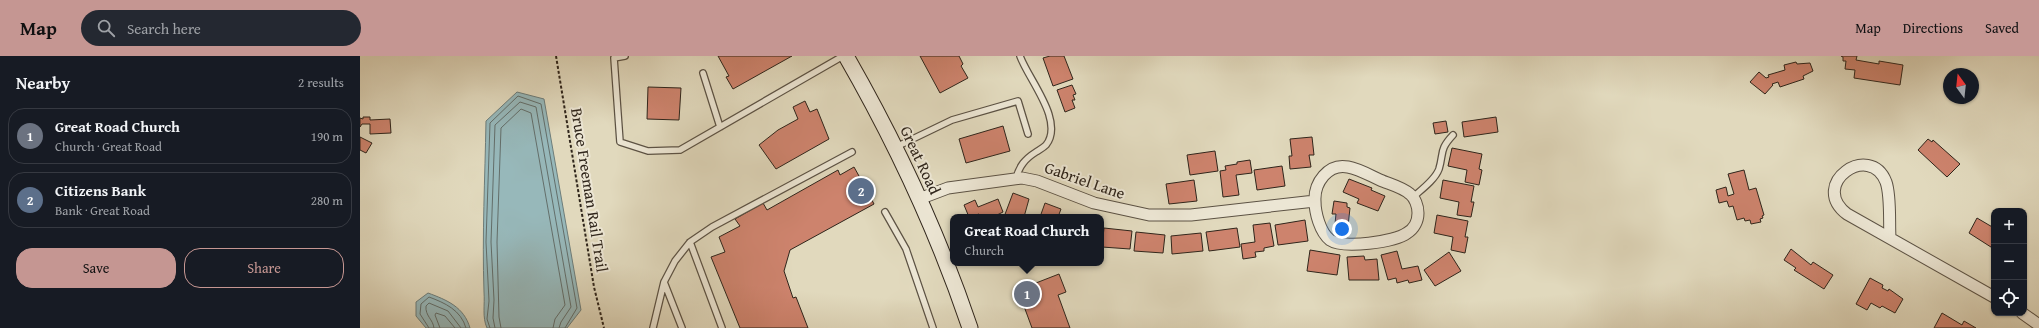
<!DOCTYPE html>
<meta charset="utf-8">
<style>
:root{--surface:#171b24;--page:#242831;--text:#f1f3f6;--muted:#9ea1a6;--line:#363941;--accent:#c59692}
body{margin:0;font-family:"Gentium Book Plus",serif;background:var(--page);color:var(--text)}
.controls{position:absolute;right:12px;bottom:12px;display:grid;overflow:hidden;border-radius:8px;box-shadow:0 1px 3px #0004}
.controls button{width:36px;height:36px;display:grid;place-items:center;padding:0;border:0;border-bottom:1px solid var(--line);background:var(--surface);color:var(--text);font:20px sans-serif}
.compass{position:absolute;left:1583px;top:12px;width:36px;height:36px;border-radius:50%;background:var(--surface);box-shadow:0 1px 3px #0004;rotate:345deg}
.you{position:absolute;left:982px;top:173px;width:14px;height:14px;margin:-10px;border:3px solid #fff;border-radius:50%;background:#1a73e8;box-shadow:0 0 0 6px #1a73e833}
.badge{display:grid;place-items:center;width:26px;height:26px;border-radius:50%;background:var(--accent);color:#fff;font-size:13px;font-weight:700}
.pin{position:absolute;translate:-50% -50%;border:2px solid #fff;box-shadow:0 1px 4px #0006}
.popup{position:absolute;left:590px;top:158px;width:154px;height:52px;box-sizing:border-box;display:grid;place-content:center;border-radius:8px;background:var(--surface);filter:drop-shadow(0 1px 3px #0005);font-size:13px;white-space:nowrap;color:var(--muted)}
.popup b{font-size:15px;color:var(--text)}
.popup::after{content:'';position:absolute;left:50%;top:100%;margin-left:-8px;border:8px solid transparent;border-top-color:var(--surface)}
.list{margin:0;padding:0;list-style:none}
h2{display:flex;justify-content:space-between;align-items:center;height:52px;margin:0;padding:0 16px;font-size:17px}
h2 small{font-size:13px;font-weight:400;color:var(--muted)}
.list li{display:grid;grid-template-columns:26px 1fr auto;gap:12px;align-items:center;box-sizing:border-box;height:56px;margin:0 8px 8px;padding:0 8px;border:1px solid var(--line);border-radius:16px}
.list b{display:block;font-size:15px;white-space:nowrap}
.list p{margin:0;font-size:13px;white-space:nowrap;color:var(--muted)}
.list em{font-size:13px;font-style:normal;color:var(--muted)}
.actions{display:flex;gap:8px;padding:12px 16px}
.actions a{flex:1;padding:9px 0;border:1px solid var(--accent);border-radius:16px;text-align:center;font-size:14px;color:var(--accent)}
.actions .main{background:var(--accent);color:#111}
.icon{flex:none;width:22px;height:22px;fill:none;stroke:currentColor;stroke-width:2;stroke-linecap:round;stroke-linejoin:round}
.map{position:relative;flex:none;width:1679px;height:272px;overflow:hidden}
header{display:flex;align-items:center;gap:24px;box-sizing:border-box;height:56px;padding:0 20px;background:var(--accent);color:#111}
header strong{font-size:19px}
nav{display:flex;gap:22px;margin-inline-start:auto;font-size:14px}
.search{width:280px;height:36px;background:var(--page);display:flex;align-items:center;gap:10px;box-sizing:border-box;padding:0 14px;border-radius:22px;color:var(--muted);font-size:15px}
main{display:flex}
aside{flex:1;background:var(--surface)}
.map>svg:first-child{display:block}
</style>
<header>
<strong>Map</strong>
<div class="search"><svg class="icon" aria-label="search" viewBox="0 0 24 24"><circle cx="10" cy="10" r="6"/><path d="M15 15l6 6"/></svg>Search here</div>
<nav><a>Map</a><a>Directions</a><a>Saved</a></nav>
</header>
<main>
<aside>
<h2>Nearby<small>2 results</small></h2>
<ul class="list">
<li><span class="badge" style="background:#6b7280">1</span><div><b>Great Road Church</b><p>Church · Great Road</p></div><em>190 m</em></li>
<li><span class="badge" style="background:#5c6f8a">2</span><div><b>Citizens Bank</b><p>Bank · Great Road</p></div><em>280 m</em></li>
</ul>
<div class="actions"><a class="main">Save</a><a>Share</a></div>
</aside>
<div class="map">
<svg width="1679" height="272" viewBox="0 0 1679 272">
<rect width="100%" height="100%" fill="#e1d9bd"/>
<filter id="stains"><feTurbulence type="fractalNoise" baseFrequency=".005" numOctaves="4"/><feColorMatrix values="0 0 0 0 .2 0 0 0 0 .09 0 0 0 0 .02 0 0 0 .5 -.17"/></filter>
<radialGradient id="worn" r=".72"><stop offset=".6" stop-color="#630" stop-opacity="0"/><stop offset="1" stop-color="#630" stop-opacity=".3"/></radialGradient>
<!-- water -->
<path fill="#97b8ba" stroke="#6d7d7a" d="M157,36L184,43L221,254L207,272H127C122,261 125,249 124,236C122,179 125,122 126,65Z
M68,237C87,244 104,251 110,272H66L56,260V246Z"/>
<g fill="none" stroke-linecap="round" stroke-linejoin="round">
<!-- shore -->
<path stroke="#636e6a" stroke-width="1" d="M69,272L60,258L61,248L69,241C85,247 101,254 106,272
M74,272C73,263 65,260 66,250L69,247L88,255L101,272
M80,272L75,259L76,257L85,260L95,272
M130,272L127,263L129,245L126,186L130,67L158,40L181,48L217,252L205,272
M135,272L133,262L134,244L131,186L135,69L160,46L176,51L211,251L201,266L199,272
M141,272L139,261L137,186L141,72L161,53L171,57L205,249L195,263L193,272"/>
</g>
<!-- building -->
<path fill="#cd836d" stroke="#2f251b" d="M358,0H432L373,33L366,21L369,20Z
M560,0H599L603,8L601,10L608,22L580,37Z
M690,0H704L713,23L693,30L683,2Z
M1481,0H1497L1496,4L1519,8V5L1543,9L1540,29L1494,22L1495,14L1485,13L1486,5H1483V1Z
M1436,6L1437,8L1450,7L1453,15L1443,20L1444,23L1420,31L1418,26L1412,28L1413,29L1405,38L1390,26L1399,16L1406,22L1409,21L1408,19L1425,14L1424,9Z
M712,29L716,38L713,39L715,44H712L715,52L705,56L697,34Z
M288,31L321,32L319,64L287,63Z
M445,45L450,56L457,53L469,83L416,113L399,89L418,74L438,63L433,51Z
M3,61H10V64L30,63L31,77L10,78V68H2L0,71V62L3,63Z
M1136,61L1138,76L1104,81L1102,66Z
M1086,65L1088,76L1075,78L1073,67Z
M643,70L650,95L606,107L599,83Z
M0,81L12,87L6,97L0,94Z
M952,81L954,99H949L951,111L930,113L929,100H932L930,83Z
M1568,83L1572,86L1573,84L1600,108L1587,121L1558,94Z
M1092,92L1122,98L1119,113L1122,114L1119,129L1105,126L1107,114L1088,110Z
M855,95L858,115L830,119L827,99Z
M890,104L892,117L876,119L879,139L863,141L860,115L866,114L865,110L877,108V106Z
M922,110L925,130L897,134L894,114Z
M494,111L504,129L506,128L509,134L507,135L514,148L430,194L424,215L433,242L436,241L448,272H380L351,201L365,196L359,181L380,170L375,163L403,147L407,154L478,114L480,119Z
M1384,114L1389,134L1396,132L1404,159L1402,160L1403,162L1400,163L1401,166L1391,168L1390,164L1385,165L1384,162L1377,164L1373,150L1369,151L1367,145L1359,147L1356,134L1366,131L1368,140L1374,138L1368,118Z
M989,123L1012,132L1011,134L1025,140L1018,155L997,147L999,143L983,136Z
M834,124L837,145L809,148L806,128Z
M1083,124L1114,130L1111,146H1114L1111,161L1097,159L1099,146L1080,142Z
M653,137L669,143L664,161H644Z
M638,143L643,156L633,161H620L619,158L609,161L604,149L615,144L618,151Z
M974,145L987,147V151L990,152L987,179L974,177L976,158H972Z
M685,147L701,153L698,161H680Z
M1077,159L1108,165L1105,181H1108L1105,197L1091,194L1093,181L1074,177Z
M1617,162L1634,172V193L1609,177Z
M945,164L948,185L918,189L915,169Z
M910,167L914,190L904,192V195L895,196L896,201L883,203L881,188L895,186L893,169Z
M744,172L772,175L770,193L742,191Z
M877,172L880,191L849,195L846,176Z
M776,176L805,179L803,197L774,195Z
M841,177L843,195L812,198L811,180Z
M1431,193L1451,209L1453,206L1473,219L1464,233L1434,214L1436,212L1424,204Z
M950,194L980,199L977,219L947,215Z
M1037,195L1042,213L1058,210L1062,224L1049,227L1048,224L1037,227L1036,222L1028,224L1021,199Z
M1089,196L1101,215L1075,230L1064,214Z
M1004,200L1005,204L1017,203L1019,224H989L987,201Z
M699,218L706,236L698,239L710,272H672L658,234Z
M1510,222L1523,229L1522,232L1528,235L1529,233L1543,243L1535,257L1522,250L1520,252L1511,247L1507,254L1496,248Z
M1582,257L1602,269L1604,265L1616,272H1574Z"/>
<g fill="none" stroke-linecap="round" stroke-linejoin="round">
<!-- service casing -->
<g stroke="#5c5244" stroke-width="8">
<path id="service" d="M265,0L254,2L260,86L288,95L320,94L483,0
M343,17L360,71
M536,91L592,64L658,45L668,78
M656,123C659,110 665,103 676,96C679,94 683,92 686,89C705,65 668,23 660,0
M1053,141C1061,134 1075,124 1079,113C1084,96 1079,94 1093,79
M525,156L546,193L573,272
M330,186L362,272
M293,272L304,226
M322,272L304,226L315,205L330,186L352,171L492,96"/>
</g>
<!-- minor casing -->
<g stroke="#5c5244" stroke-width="13">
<path id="minor" d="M559,143L588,132L662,122L677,125L734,147L789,159H831L955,145C955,157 960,176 970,184C983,193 1035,186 1047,177C1054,173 1058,165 1058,157C1058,150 1055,142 1050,138C1042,131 1029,128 1020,124C1009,119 999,113 988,111C968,107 954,127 955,145
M1530,182C1529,166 1531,140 1526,126C1510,85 1448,128 1487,158L1634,241
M1662,257L1679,269"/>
</g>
<!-- secondary casing -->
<g stroke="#2f251b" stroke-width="17">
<path id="secondary" d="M486,0C536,87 578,177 610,272"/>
</g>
<!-- path -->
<path stroke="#2f251b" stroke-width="2" stroke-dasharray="3 2" stroke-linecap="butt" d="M196,0L234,231L244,272"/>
<!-- service -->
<use href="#service" stroke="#ece6d4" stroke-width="5.5"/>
<!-- minor -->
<use href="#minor" stroke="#ece6d4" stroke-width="11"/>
<!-- secondary -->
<use href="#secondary" stroke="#ece6d4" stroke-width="15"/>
</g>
<g text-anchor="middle" stroke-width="4" stroke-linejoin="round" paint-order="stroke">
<!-- street labels -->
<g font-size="16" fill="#2f251b" stroke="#ece6d4">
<text transform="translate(561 104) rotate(65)" y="6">Great Road</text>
<text transform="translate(725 124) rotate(19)" y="6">Gabriel Lane</text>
<text transform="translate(230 134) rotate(81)" y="6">Bruce Freeman Rail Trail</text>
</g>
</g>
<rect width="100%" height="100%" filter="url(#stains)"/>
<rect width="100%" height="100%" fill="url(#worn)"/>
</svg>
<div class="controls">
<button>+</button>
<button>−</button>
<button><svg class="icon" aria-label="locate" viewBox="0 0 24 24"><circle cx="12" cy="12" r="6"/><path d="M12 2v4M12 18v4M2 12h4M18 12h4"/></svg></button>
</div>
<svg class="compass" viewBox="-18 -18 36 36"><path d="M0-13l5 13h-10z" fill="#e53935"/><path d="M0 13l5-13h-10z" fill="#9ea1a6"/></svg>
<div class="you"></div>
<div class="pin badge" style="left:667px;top:238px;background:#6b7280">1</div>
<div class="popup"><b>Great Road Church</b>Church</div>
<div class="pin badge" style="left:501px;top:135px;background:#5c6f8a">2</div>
</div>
</main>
